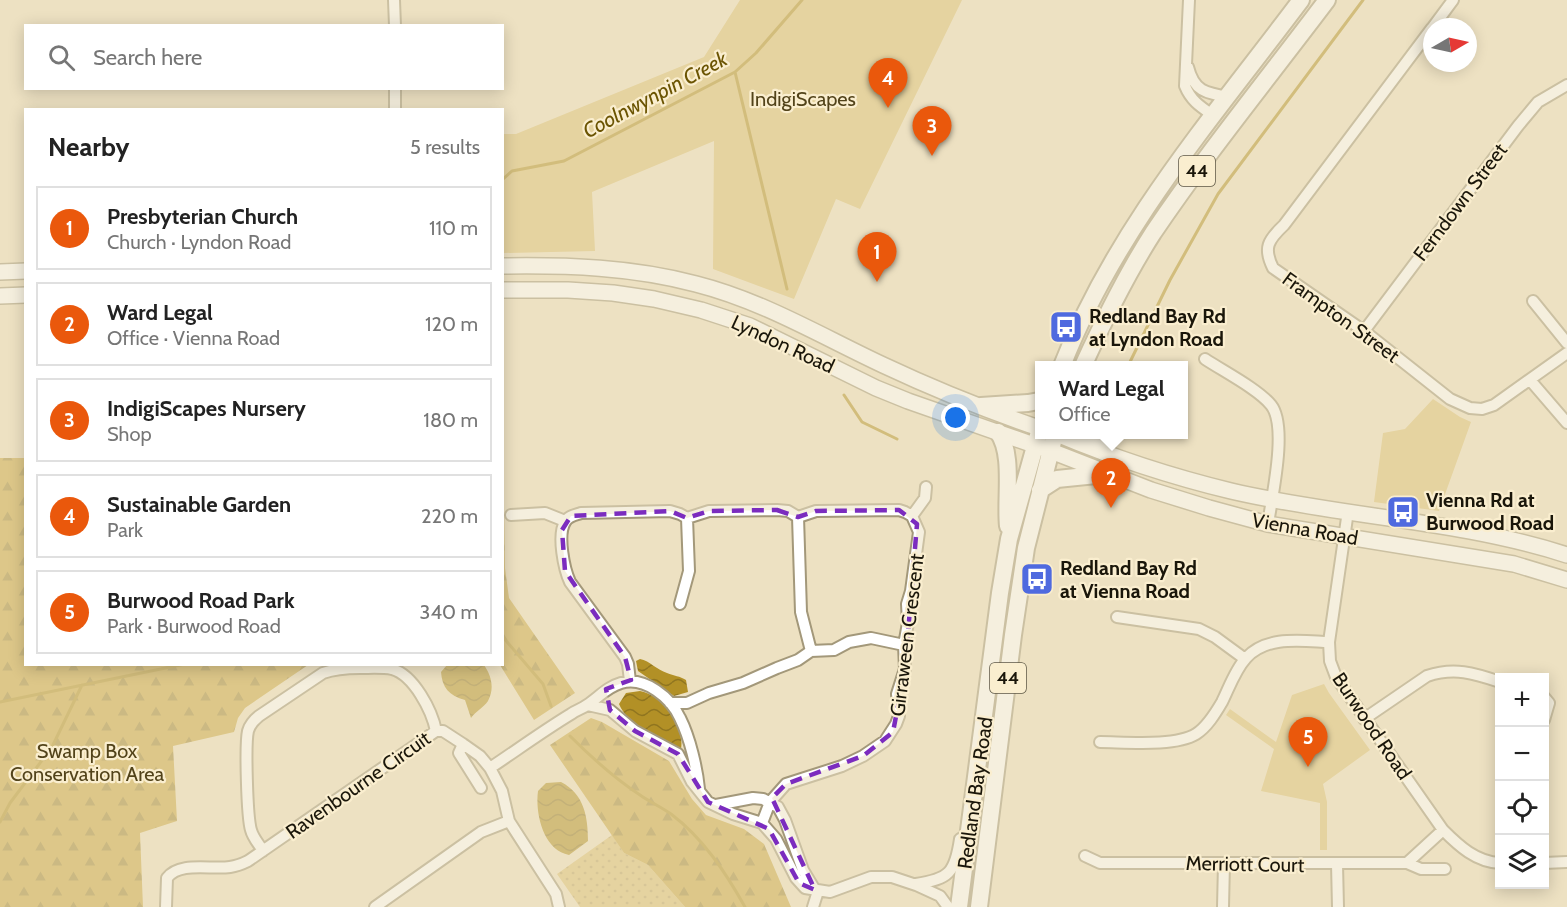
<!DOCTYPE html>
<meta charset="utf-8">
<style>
:root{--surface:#fff;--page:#f6f6f6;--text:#222;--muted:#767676;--line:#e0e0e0;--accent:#ea580c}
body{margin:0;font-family:Cabin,sans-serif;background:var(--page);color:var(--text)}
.controls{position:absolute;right:18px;bottom:18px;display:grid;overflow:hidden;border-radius:0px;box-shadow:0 3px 15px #0003}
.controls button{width:54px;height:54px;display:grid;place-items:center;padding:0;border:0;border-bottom:2px solid var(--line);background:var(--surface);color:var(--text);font:30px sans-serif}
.compass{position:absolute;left:1423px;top:18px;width:54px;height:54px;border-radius:50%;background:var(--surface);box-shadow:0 3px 15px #0003;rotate:81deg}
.you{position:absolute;left:956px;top:418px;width:21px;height:21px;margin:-15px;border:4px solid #fff;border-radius:50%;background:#1a73e8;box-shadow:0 0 0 9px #1a73e833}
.badge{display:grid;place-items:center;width:39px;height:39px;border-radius:50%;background:var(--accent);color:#fff;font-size:20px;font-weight:700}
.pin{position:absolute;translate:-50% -50px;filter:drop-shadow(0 2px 3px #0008)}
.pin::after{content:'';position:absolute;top:32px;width:21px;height:18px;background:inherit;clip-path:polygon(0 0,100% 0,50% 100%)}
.popup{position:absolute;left:1035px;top:361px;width:153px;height:78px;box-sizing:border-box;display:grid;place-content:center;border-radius:0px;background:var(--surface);filter:drop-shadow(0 2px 4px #0005);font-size:20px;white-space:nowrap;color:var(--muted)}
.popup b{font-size:22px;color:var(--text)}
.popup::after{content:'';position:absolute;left:50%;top:100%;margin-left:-12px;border:12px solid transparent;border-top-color:var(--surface)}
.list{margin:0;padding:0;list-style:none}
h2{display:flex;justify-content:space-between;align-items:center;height:78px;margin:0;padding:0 24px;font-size:26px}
h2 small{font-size:20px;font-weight:400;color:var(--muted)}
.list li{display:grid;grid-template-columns:39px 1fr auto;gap:18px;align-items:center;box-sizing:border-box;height:84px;margin:0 12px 12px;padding:0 12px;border:2px solid var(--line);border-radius:0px}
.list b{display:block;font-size:22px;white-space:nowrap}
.list p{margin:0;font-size:20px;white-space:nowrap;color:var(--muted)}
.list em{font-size:20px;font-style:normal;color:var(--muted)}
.icon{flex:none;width:33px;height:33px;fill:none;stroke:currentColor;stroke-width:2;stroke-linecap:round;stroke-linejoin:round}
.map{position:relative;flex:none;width:1567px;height:907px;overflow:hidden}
.search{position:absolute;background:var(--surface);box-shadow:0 3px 15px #0003;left:24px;top:24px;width:480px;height:66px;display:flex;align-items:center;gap:15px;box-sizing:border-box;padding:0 21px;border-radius:0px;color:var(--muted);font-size:22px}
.panel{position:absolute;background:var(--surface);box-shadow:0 3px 15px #0003;left:24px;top:108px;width:480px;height:558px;border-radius:0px}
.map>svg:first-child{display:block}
</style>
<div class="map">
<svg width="1567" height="907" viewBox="0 0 1567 907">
<defs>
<pattern id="grass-dots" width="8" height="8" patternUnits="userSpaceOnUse" patternTransform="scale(1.5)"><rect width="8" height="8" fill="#dcc075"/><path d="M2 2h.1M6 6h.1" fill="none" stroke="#bca464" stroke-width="1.8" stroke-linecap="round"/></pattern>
<pattern id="forest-firs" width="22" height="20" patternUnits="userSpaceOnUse" patternTransform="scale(1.5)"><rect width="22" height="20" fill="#caa743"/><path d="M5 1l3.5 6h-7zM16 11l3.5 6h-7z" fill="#a38736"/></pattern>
<pattern id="water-waves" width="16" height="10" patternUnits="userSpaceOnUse" patternTransform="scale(1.5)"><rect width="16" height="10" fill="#b29026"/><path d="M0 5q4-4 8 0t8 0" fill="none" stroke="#90751f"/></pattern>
</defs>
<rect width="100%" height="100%" fill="#ede1c2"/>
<!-- grass -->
<path fill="url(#grass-dots)" d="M612,835L624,853L648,865L685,907H580L557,874Z"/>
<!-- forest -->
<path fill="url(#forest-firs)" d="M503,440L505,568L509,598L575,693L534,720L500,665L502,664Z
M0,458H25L26,664L308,665L245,708L238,718L234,732L173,746L177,821L140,833L143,907H0Z
M591,718L602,722L669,761L692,799L706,815L744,829L764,844L791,907H685L648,865L624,853L550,745Z"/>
<!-- green -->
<path fill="#dcc075" d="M740,0H962L860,209L836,199L794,299L713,269L714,141L592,192L595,251L503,253V134H516L704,57Z
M1433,399L1460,417L1471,422L1439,511L1374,502L1383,433L1405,429Z
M1324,684L1329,693L1370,750L1323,784L1327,802V850H1320V803L1261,791L1274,749L1226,715L1230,709L1276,742L1292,695Z"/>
<!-- water -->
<path fill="url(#water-waves)" d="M640,659C650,661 657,670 667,673C674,676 680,676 686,680L688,692L674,696L638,671L636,661Z
M484,665C491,675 495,688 488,701C484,707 476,711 471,718L465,700C449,696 442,687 441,672L447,665Z
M640,691C663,695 685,726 681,749C661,740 627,725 619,704L626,693Z
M561,782C584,794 588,816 588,841L569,855C543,850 535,813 538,791L546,783Z"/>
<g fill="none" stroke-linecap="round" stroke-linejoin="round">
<!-- stream -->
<path stroke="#b29026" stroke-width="3" d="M735,72L787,289
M502,180L512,171L564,161L735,72L756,53L802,0
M1128,366L1170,280L1218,194L1363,0
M844,395L862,422L897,439
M502,636L543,684L551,706
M0,702L185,664
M570,736C592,758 614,778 640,795C650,802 661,807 671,814C703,838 726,873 745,907
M0,822L10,803L52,747L82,685"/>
<!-- street casing -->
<g stroke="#a3987a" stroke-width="14">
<path id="street" d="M394,0L395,26
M1189,0L1185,86C1191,101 1201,107 1214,116
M1433,27L1453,0
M1432,28L1284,225C1268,240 1263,248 1273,268L1364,331L1450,399L1470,408L1482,409L1494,405L1567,353
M1188,67C1194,91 1205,93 1229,97
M395,88V110
M1533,301L1567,343
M1364,331L1518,126L1538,102L1567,85
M1205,359C1223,371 1258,389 1271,405C1288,426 1272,496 1268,524
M1530,380L1567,423
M1348,511L1329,642L1330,661L1336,677L1443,830C1459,846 1476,862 1500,863
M511,515L545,513L565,521
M912,516L925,498L926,487
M687,518L709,511L777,510L788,511L798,517
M1117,617L1199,629L1215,637L1245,659
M811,651L834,650L849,642L871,638L904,645
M630,681L628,664L625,657L570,582C564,569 557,535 565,522C568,516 575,515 581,513L670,511L680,514L687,518L689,571L680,604
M1544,697L1549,703L1544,720
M670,703H687L709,693L743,683L777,668L798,660L811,651L801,612L798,517L816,511L899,510L905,512L912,516L919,532L911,591L907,604L908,623L904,645L905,669L897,694L899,716L896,724L885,741L863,756L842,766L786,784L770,802L762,823
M588,705L610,710L635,731L678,754L692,782L708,802L733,814L762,823L776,839L796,878L805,888L830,892L871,877H892L916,885L940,896L948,907
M1364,719L1427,676C1454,667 1474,673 1500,682
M1100,742C1124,742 1175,747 1196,734C1207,727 1215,714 1222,702C1229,688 1235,670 1246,658C1267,635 1302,641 1329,642
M463,744L459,753L481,788
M490,768C517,750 543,731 571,714C576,710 582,709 587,705C599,697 607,687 621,683C645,676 671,698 680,718C690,738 697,768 699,789
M716,805L753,798L763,799L778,807L785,820L803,870L815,890
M263,851C259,844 253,838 251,830C247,817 245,744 248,731C250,724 254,720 259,716L323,673C334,669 347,668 360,668C370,668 382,667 392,669C414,675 432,711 436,731
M1085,856L1100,863H1407L1443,830
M1407,863L1421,869H1445
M1544,863L1567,862
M1337,864L1338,907
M916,884C949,879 955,873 960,839
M166,907L167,878C180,861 211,870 230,867C237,866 242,864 248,861L436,731H443L463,744L480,756L490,768L502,791L509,821L556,894L559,907
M375,907L481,832L509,821
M813,907L818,891
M1223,907L1224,863"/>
</g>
<!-- secondary casing -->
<g stroke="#a3987a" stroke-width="18">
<path id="secondary" d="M502,266C568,265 632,267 696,284C763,301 821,336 883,365C934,389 986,410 1039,428
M0,272L26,271
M502,290H568L613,293L654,299L701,310L750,326L876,388L908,401L1051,451L1151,490L1209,508L1268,524L1514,564L1567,580
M0,296L26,295
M1057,434C1112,457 1173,477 1231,491C1342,517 1458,520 1567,555"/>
</g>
<!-- primary casing -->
<g stroke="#a3987a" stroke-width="20">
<path id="primary" d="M1062,366C1115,229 1214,116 1301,0
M1083,366C1104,320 1126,275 1153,233C1207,153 1269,77 1327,0
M981,406L1028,403L1039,401
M998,432C1014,454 1005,498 1008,526
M1091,434L1104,452
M1040,490L1057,479L1106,474
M959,907L1000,593L1009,539L1039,432
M979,907L1013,635L1026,548L1055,434"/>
</g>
<!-- street -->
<use href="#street" stroke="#fff" stroke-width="10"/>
<!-- secondary -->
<use href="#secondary" stroke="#fff" stroke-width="15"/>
<!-- primary -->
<use href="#primary" stroke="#fff" stroke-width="16"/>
</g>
<!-- marked area -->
<path d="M0 0H1567V907H0ZM777,510L798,517L816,511L899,510L917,524L905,669L893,732L863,756L786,784L772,798L815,890L799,883L769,829L708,802L678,754L635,731L610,710L606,689L631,680L625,657L565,571L562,530L571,516L670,511L687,518L709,511Z" fill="#ede1c2" fill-opacity=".55" fill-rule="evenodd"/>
<path fill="none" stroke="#7b2cbf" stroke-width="4.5" stroke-dasharray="12 8" stroke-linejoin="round" d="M777,510L798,517L816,511L899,510L917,524L905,669L893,732L863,756L786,784L772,798L815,890L799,883L769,829L708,802L678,754L635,731L610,710L606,689L631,680L625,657L565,571L562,530L571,516L670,511L687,518L709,511Z"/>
<!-- icons -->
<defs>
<g id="bus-square" transform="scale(1.725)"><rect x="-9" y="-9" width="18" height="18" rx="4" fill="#4f6adf" stroke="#faeecf"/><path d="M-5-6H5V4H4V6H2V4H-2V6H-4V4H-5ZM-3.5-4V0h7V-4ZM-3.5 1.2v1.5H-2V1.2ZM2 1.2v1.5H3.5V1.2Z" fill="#fff"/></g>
</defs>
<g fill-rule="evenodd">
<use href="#bus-square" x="1066" y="327"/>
<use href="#bus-square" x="1403" y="512"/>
<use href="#bus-square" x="1037" y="579"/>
</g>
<g text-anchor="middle" stroke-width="4.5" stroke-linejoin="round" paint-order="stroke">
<!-- shield labels -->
<g fill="#faeecf" stroke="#5d5745" stroke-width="1.5">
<rect x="1179" y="156" width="36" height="30" rx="4.5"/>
<rect x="990" y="663" width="36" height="30" rx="4.5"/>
</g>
<g font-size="18" font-weight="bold" fill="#1a160a">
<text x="1197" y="177">44</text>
<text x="1008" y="684">44</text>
</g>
<!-- park labels -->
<g font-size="20" fill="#52431a" stroke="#faeecf">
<text x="803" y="106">IndigiScapes</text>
<text x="87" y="758">Swamp Box<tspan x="87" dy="23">Conservation Area</tspan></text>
</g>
<!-- street labels -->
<g font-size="20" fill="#1a160a" stroke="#faeecf">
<text transform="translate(1460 202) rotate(-53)" y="7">Ferndown Street</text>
<text transform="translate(1341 317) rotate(36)" y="7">Frampton Street</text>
<text transform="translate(783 344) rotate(25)" y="7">Lyndon Road</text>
<text transform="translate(1305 529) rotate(10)" y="7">Vienna Road</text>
<text transform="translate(907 635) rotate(-83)" y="7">Girraween Crescent</text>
<text transform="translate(1372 726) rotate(56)" y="7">Burwood Road</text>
<text transform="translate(358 785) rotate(-35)" y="7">Ravenbourne Circuit</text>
<text transform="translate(975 793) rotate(-82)" y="7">Redland Bay Road</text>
<text transform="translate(1245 864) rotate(1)" y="7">Merriott Court</text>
</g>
<!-- poi labels -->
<g font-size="20" font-weight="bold" fill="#1a160a" stroke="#faeecf" text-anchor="start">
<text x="1089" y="323">Redland Bay Rd<tspan x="1089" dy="23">at Lyndon Road</tspan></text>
<text x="1426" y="507">Vienna Rd at<tspan x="1426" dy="23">Burwood Road</tspan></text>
<text x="1060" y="575">Redland Bay Rd<tspan x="1060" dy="23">at Vienna Road</tspan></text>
</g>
<!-- water labels -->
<g font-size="21" font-style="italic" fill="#6b5402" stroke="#faeecf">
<text transform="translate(655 95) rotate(-28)" y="7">Coolnwynpin Creek</text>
</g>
</g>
</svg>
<div class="controls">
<button>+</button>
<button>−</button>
<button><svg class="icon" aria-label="locate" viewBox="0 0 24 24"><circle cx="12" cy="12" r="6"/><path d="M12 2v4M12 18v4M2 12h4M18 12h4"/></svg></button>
<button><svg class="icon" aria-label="layers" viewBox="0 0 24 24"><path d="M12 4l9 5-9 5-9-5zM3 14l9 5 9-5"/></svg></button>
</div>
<svg class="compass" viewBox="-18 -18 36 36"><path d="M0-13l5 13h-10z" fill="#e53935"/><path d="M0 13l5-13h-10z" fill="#767676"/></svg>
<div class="you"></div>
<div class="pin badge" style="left:877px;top:282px">1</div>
<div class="pin badge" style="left:1111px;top:508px">2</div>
<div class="popup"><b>Ward Legal</b>Office</div>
<div class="pin badge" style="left:932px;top:156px">3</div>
<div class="pin badge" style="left:888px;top:108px">4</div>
<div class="pin badge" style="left:1308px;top:767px">5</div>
<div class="search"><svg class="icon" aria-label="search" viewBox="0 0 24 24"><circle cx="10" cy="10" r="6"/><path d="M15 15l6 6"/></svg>Search here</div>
<section class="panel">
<h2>Nearby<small>5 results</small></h2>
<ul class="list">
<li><span class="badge">1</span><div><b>Presbyterian Church</b><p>Church · Lyndon Road</p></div><em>110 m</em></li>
<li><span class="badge">2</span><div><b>Ward Legal</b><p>Office · Vienna Road</p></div><em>120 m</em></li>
<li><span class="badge">3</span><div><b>IndigiScapes Nursery</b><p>Shop</p></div><em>180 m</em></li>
<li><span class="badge">4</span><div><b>Sustainable Garden</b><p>Park</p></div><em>220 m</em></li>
<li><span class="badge">5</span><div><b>Burwood Road Park</b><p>Park · Burwood Road</p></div><em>340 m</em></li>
</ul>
</section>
</div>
